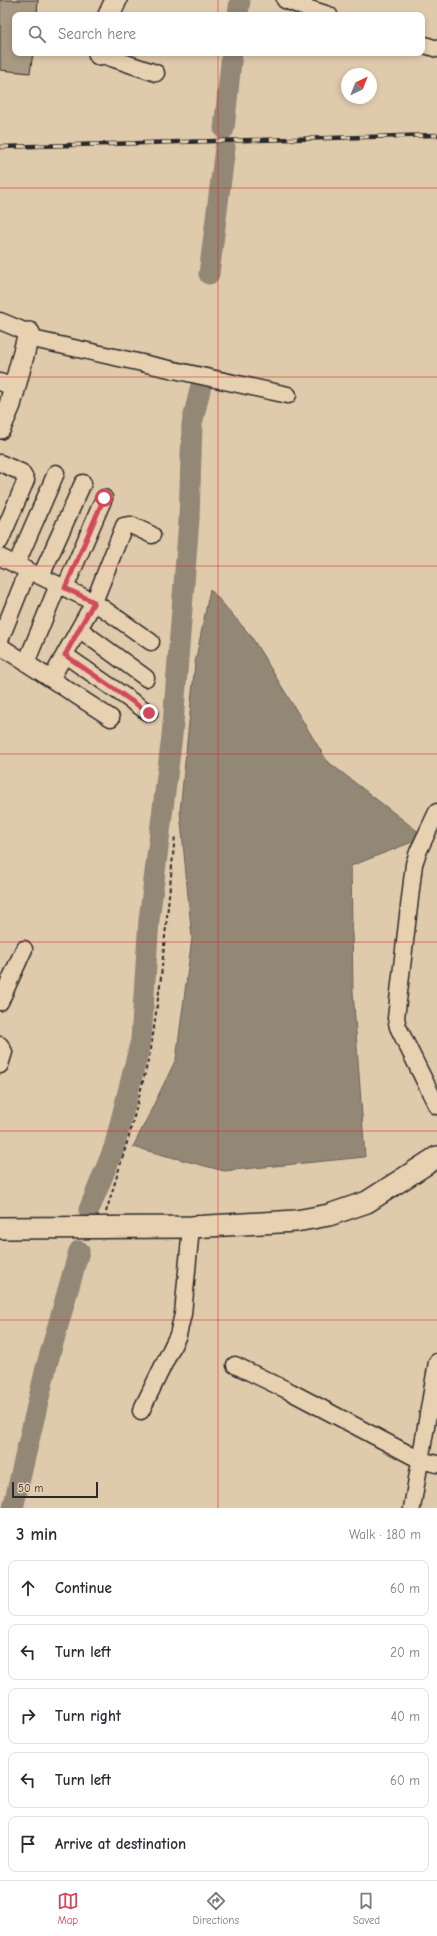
<!DOCTYPE html>
<meta charset="utf-8">
<style>
:root{--surface:#fff;--page:#f2f2f3;--text:#2b2b33;--muted:#7c7c81;--line:#e1e1e2;--accent:#d1495b}
body{margin:0;font-family:"Comic Neue",sans-serif;background:var(--page);color:var(--text)}
.compass{position:absolute;left:341px;top:68px;width:36px;height:36px;border-radius:50%;background:var(--surface);box-shadow:0 2px 6px #0003;rotate:43deg}
.scale{position:absolute;left:12px;bottom:10px;width:86px;box-sizing:border-box;padding-left:4px;border:2px solid #2b2b2b;border-top:0;font-size:11px;line-height:14px;white-space:nowrap;color:#2b2b2b;-webkit-text-stroke:3px #e8d1b1;paint-order:stroke}
.stop{position:absolute;width:12px;height:12px;margin:-9px;border:3px solid #d1495b;border-radius:50%;background:#fff}
.stop.end{background:#d1495b;border-color:#fff;box-shadow:0 1px 4px #0008}
.list{margin:0;padding:0;list-style:none}
h2{display:flex;justify-content:space-between;align-items:center;height:52px;margin:0;padding:0 16px;font-size:17px}
h2 small{font-size:13px;font-weight:400;color:var(--muted)}
.list li{display:grid;grid-template-columns:26px 1fr auto;gap:12px;align-items:center;box-sizing:border-box;height:56px;margin:0 8px 8px;padding:0 8px;border:1px solid var(--line);border-radius:8px}
.list b{display:block;font-size:15px;white-space:nowrap}
.list em{font-size:13px;font-style:normal;color:var(--muted)}
.icon{flex:none;width:22px;height:22px;fill:none;stroke:currentColor;stroke-width:2;stroke-linecap:round;stroke-linejoin:round}
.map{position:relative;flex:none;width:437px;height:1508px;overflow:hidden}
.search{position:absolute;background:var(--surface);box-shadow:0 2px 6px #0003;left:12px;right:12px;top:12px;height:44px;display:flex;align-items:center;gap:10px;box-sizing:border-box;padding:0 14px;border-radius:8px;color:var(--muted);font-size:15px}
.sheet{height:372px;background:var(--surface)}
nav{display:flex;justify-content:space-around;align-items:center;box-sizing:border-box;height:56px;border-top:1px solid var(--line);background:var(--surface);font-size:11px;color:var(--muted)}
nav a{display:grid;justify-items:center;gap:2px}
nav .on{color:var(--accent)}
.map>svg:first-child{display:block}
</style>
<div class="map">
<svg width="437" height="1508" viewBox="0 0 437 1508">
<rect width="100%" height="100%" fill="#e0caac"/>
<filter id="ink" filterUnits="userSpaceOnUse"><feTurbulence type="fractalNoise" baseFrequency=".025" numOctaves="2"/><feDisplacementMap in="SourceGraphic" scale="8" xChannelSelector="R" yChannelSelector="G"/><feConvolveMatrix kernelMatrix="1 2 1 2 8 2 1 2 1" color-interpolation-filters="sRGB"/></filter>
<g filter="url(#ink)">
<!-- water -->
<path fill="#938776" stroke="#696258" d="M210,589L251,636L327,761L425,837L351,866L353,991L365,1157L224,1171L133,1147L176,1059L192,938L180,811L195,663Z"/>
<g fill="none" stroke-linecap="round" stroke-linejoin="round">
<!-- river -->
<path stroke="#938776" stroke-width="21" d="M238,15L240,0
M224,129L232,53
M209,274L225,148
M89,1210L114,1148L141,1040L149,920L172,736L189,520L192,424L202,381
M13,1508L46,1368L79,1251"/>
</g>
<!-- building -->
<path fill="#a89983" stroke="#2b2b2b" d="M0,0H38L37,15H15V53H33L30,73L0,70Z"/>
<g fill="none" stroke-linecap="round" stroke-linejoin="round">
<!-- minor casing -->
<g stroke="#2b2b2b" stroke-width="19">
<path id="minor" d="M285,0L301,6L303,0
M301,6L329,15
M422,44L437,49
M99,54L156,73
M0,321L29,333
M28,338L288,395
M0,382L15,388
M0,463L21,472L26,480L0,541
M0,557L94,602L151,642
M16,565L56,473
M41,576L83,483
M65,588L104,498
M79,629L146,678
M0,640L28,570
M0,646L111,718
M65,655L149,713
M26,663L58,585
M51,679L94,602L124,526L131,525L152,535
M437,812L418,852L414,864L396,1018L398,1027L437,1106
M0,1002L24,949
M0,1045L4,1052L0,1065
M235,1365L291,1392L420,1460L437,1464
M141,1411L178,1335L183,1314L191,1227
M412,1508L437,1362"/>
</g>
<!-- major casing -->
<g stroke="#2b2b2b" stroke-width="24">
<path id="major" d="M109,15L116,0
M99,54V53
M0,428L10,405L29,333
M0,1228L191,1227L296,1221L329,1215L367,1202L437,1157"/>
</g>
<!-- path -->
<path stroke="#2b2b2b" stroke-width="2" stroke-dasharray="4 3" stroke-linecap="butt" d="M106,1212L130,1133L151,1049L161,977L175,835"/>
<!-- minor -->
<use href="#minor" stroke="#e8d1b1" stroke-width="16"/>
<!-- major -->
<use href="#major" stroke="#e8d1b1" stroke-width="21"/>
<!-- rail casing -->
<g stroke="#2b2b2b" stroke-width="4.5">
<path id="rail" d="M0,147L437,135"/>
</g>
<!-- rail -->
<use href="#rail" stroke="#e8d1b1" stroke-width="3" stroke-dasharray="9" stroke-linecap="butt"/>
</g>
</g>
<g fill="none" stroke-linecap="round" stroke-linejoin="round" filter="url(#ink)">
<!-- route -->
<path stroke="#d1495b" stroke-width="5" d="M104,498L65,588L94,602L65,655L149,713"/>
</g>
<!-- grid -->
<path fill="none" stroke="#d62828" stroke-width="1" stroke-opacity="0.55" d="M218,0V15M218,53V1508M0,188H437M0,377H437M0,566H437M0,754H437M0,942H437M0,1131H437M0,1320H437"/>
</svg>
<svg class="compass" viewBox="-18 -18 36 36"><path d="M0-13l5 13h-10z" fill="#e53935"/><path d="M0 13l5-13h-10z" fill="#7c7c81"/></svg>
<div class="scale">50 m</div>
<div class="stop" style="left:104px;top:498px"></div>
<div class="stop end" style="left:149px;top:713px"></div>
<div class="search"><svg class="icon" aria-label="search" viewBox="0 0 24 24"><circle cx="10" cy="10" r="6"/><path d="M15 15l6 6"/></svg>Search here</div>
</div>
<section class="sheet">
<h2>3 min<small>Walk · 180 m</small></h2>
<ul class="list">
<li><svg class="icon" aria-label="ahead" viewBox="0 0 24 24"><path d="M12 20V5M6 11l6-6 6 6"/></svg><div><b>Continue</b></div><em>60 m</em></li>
<li><svg class="icon" aria-label="left" viewBox="0 0 24 24"><path d="M17 20v-9H6M10 6l-5 5 5 5"/></svg><div><b>Turn left</b></div><em>20 m</em></li>
<li><svg class="icon" aria-label="right" viewBox="0 0 24 24"><path d="M7 20v-9h11M14 6l5 5-5 5"/></svg><div><b>Turn right</b></div><em>40 m</em></li>
<li><svg class="icon" aria-label="left" viewBox="0 0 24 24"><path d="M17 20v-9H6M10 6l-5 5 5 5"/></svg><div><b>Turn left</b></div><em>60 m</em></li>
<li><svg class="icon" aria-label="arrive" viewBox="0 0 24 24"><path d="M6 21V4h12l-3 4 3 4H6"/></svg><div><b>Arrive at destination</b></div></li>
</ul>
</section>
<nav>
<a class="on"><svg class="icon" aria-label="map" viewBox="0 0 24 24"><path d="M3 6l6-2 6 2 6-2v14l-6 2-6-2-6 2zM9 4v14M15 6v14"/></svg>Map</a>
<a><svg class="icon" aria-label="directions" viewBox="0 0 24 24"><path d="M12 3l9 9-9 9-9-9zM9 14v-3h6M13 9l2 2-2 2"/></svg>Directions</a>
<a><svg class="icon" aria-label="saved" viewBox="0 0 24 24"><path d="M7 4h10v16l-5-4-5 4z"/></svg>Saved</a>
</nav>
